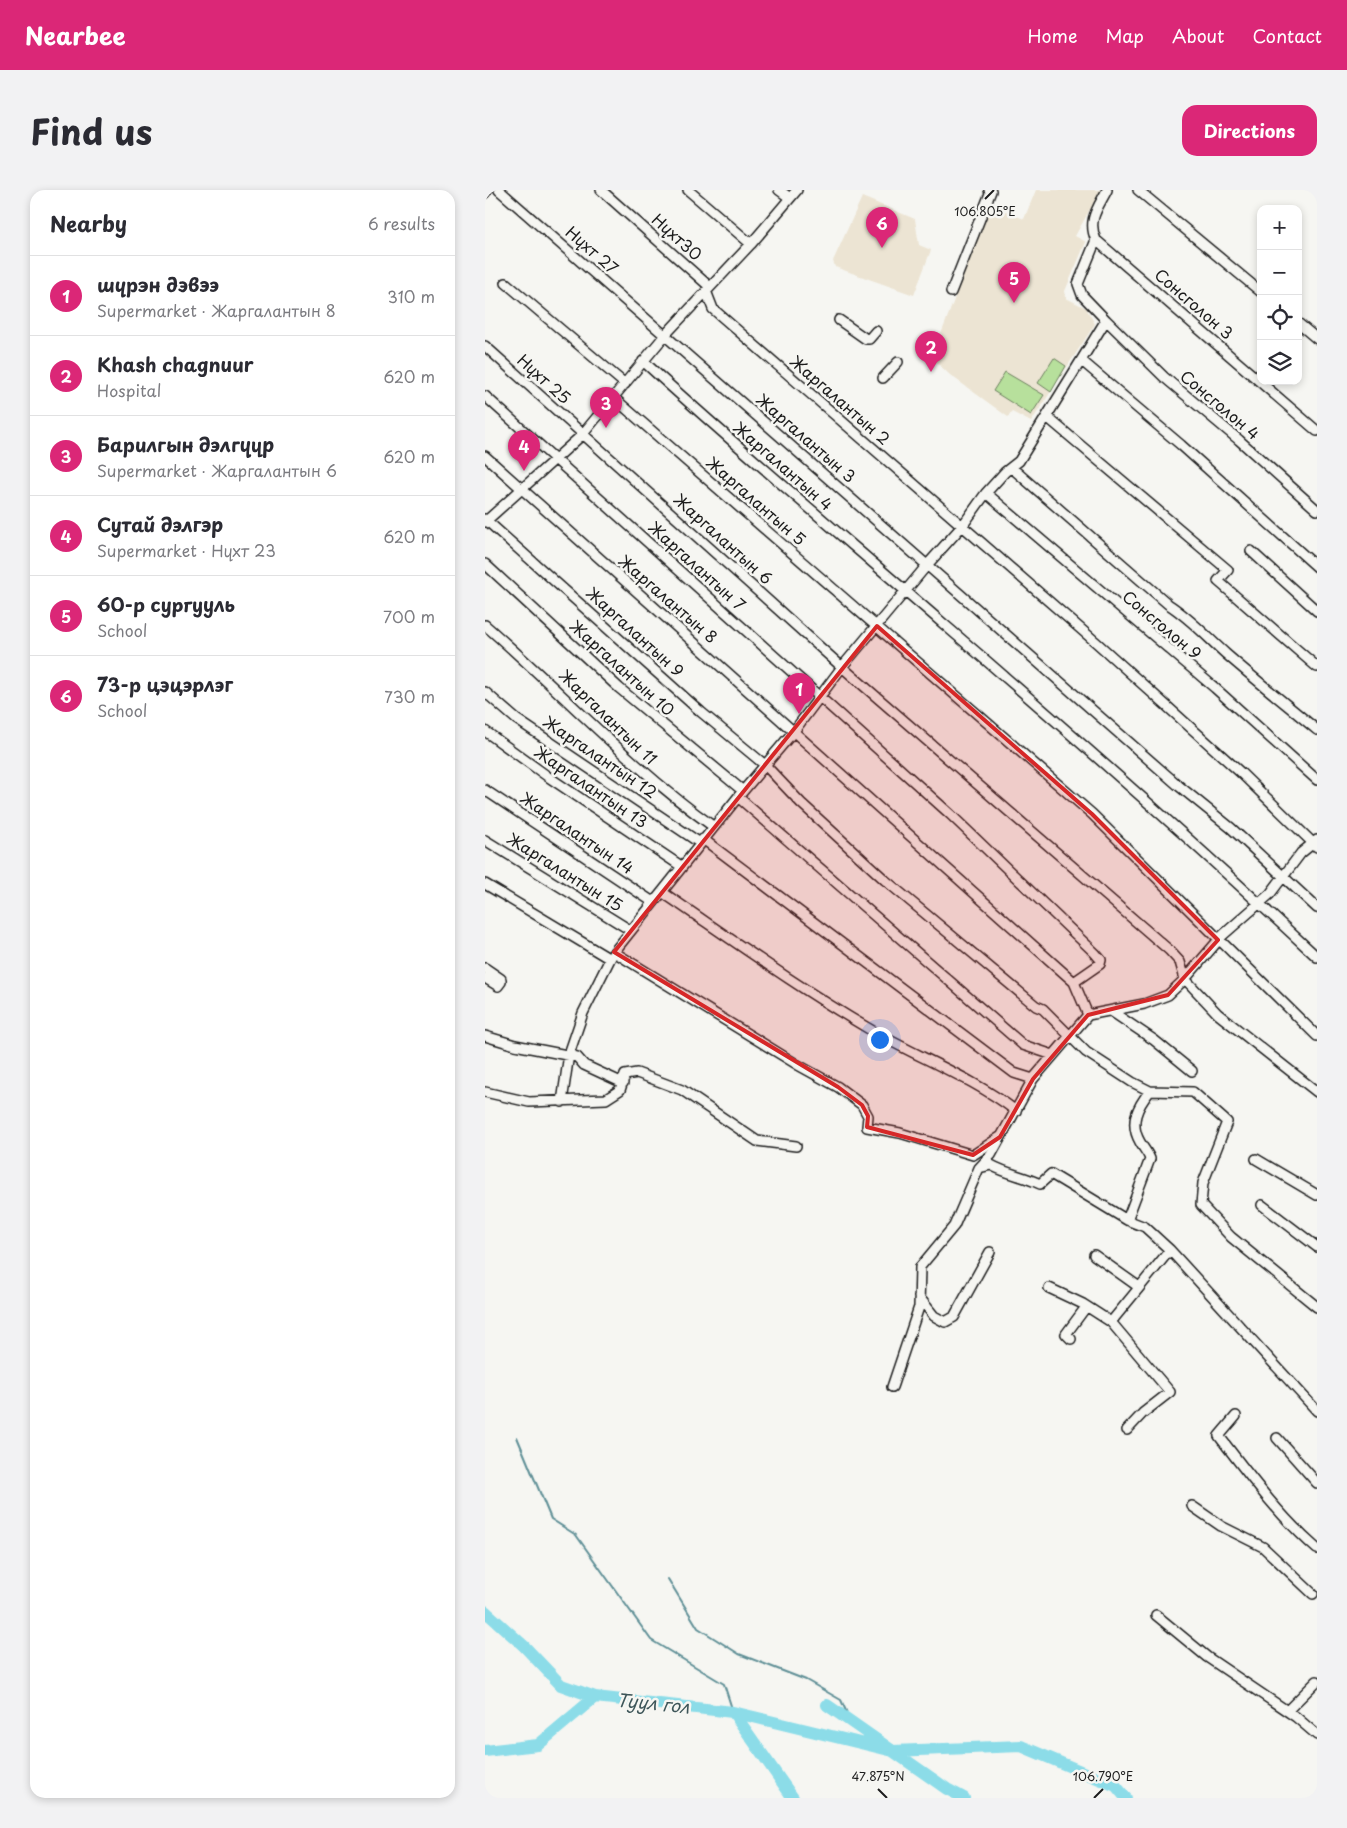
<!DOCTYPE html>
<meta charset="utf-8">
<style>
:root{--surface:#fff;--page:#f2f2f3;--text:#2b2b33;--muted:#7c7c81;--line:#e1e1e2;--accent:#db2777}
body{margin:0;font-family:"Playpen Sans",sans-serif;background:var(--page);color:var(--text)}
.controls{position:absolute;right:15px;top:15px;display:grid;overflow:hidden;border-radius:10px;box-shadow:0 2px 8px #0003}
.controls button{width:45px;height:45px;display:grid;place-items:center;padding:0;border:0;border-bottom:1px solid var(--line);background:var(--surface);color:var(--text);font:25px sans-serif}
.you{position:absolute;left:394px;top:849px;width:18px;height:18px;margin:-12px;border:4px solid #fff;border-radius:50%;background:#1a73e8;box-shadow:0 0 0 8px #1a73e833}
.badge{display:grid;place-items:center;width:32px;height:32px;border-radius:50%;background:var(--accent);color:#fff;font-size:16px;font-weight:700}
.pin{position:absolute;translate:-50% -41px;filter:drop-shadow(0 1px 2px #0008)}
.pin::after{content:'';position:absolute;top:26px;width:18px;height:15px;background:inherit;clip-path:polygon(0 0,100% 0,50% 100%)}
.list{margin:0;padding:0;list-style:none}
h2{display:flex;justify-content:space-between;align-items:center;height:65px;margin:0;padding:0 20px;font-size:21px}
h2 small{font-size:16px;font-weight:400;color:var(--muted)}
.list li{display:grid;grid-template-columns:32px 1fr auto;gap:15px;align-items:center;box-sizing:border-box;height:80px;padding:0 20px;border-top:1px solid var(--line)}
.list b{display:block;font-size:19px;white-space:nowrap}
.list p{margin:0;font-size:16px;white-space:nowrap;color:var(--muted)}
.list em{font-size:16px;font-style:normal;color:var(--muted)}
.icon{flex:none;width:28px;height:28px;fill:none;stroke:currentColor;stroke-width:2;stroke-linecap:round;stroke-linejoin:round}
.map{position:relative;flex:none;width:832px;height:1608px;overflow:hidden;border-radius:15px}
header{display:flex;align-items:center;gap:30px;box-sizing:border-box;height:70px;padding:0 25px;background:var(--accent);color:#fff}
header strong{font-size:24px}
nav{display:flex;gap:28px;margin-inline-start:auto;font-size:18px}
.intro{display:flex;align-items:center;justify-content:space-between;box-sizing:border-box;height:120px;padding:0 30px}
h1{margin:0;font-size:35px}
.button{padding:12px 22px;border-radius:15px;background:var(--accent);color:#fff;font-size:18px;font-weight:700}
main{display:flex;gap:30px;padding:0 30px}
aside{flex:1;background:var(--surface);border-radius:15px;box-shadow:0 2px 8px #0003}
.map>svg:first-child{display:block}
</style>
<header>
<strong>Nearbee</strong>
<nav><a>Home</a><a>Map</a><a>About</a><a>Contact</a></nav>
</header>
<div class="intro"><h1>Find us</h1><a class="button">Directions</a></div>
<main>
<aside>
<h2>Nearby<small>6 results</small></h2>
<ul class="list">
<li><span class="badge">1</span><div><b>шүрэн дэвээ</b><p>Supermarket · Жаргалантын 8</p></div><em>310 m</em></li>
<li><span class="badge">2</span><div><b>Khash chagnuur</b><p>Hospital</p></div><em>620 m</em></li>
<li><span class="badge">3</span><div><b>Барилгын дэлгүүр</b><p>Supermarket · Жаргалантын 6</p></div><em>620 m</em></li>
<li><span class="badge">4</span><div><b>Сутай дэлгэр</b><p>Supermarket · Нүхт 23</p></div><em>620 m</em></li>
<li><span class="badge">5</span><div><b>60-р сургууль</b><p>School</p></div><em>700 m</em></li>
<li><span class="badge">6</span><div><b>73-р цэцэрлэг</b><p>School</p></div><em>730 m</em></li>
</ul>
</aside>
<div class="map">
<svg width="832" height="1608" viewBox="0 0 832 1608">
<rect width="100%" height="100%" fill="#f6f6f2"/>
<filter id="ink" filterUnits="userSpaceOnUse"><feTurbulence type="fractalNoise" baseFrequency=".02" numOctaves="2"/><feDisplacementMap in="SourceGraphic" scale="10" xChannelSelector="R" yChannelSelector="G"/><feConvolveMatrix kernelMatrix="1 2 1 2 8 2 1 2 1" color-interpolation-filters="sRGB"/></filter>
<g filter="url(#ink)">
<!-- built -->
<path fill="#ece4d3" d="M551,0H616L590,46L601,52L580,101L581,108L601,118L610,134L546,232L527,222L523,227L465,185L447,168L505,15L539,29Z
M377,7L430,29L434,55L446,60L429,105L350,77L348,71Z"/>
<!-- park -->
<path fill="#b7e09c" stroke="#6a7e5c" d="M569,168L581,176L566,202L553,193Z
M520,182L559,205L546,225L508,201Z"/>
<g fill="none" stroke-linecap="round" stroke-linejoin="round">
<!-- stream -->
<path stroke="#5f8f96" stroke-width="2" d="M32,1247L66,1329L91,1345L166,1450L239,1494L248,1522
M183,1389L213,1438L254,1464L321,1490L356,1510L366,1532"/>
<!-- river -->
<path stroke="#8cdce8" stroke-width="12" d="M0,1421L39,1456L76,1495L110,1507
M342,1515L462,1599L479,1608
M248,1522L408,1561L536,1556L631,1596L641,1608
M0,1561L53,1555L110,1507L248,1522L308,1608"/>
<!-- minor casing -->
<g stroke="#1c1c1c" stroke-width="12">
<path id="minor" d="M14,0L694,596L746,638L832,718
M116,0L225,97
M203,0L266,54
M294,0L305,8
M653,0L776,102
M0,3L2,0
M611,50L832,241
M21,93L140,194
M221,101L228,119L613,454L756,583L832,657
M466,102L506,1L504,0
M354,130L381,149H384L391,141
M621,130L679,187L754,250L832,320
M813,133L832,149
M0,156L357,477L684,760L695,772L700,789L733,824L832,902
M158,171C257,262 360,348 461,436C587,544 711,654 832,767
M597,171L696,255L832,377
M398,188L413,172
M0,206L465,624L610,763L616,770L615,774L589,792
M129,208L607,624L832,846
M562,227L743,380L733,391L832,477
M0,266L589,792L603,825
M527,278L683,414C705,428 722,447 741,464C771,490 802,515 832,540
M501,303L730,498L832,590
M0,329L216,522L280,575L316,613L400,690L551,816L558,819L601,862L647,892L665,901L708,902L742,932L718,993L716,1015L746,1047L832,1117
M0,332L97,245L181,144L266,54L312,0
M766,361L832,421
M0,374L134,498L258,601
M0,435C77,502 146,578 229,637
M0,502L31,529L215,653
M0,541L62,586L196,676
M0,600L168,712
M253,607L538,855L568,865
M218,649L529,883L548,889
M0,650L145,740
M0,694L125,769L129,762L313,875L353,897L377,915L383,926L382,937L415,943L488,965L515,947
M177,702C246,749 314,798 386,840C434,868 487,887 531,921
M129,762L253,607L309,541L357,477L443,374L478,335L501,303L520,282L534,271L621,130L597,105L593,94L611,50C602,30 613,18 622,0
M0,778L16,789V792L13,796L0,788
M626,821L669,850L707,881
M0,846L30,855L92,867L99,875L138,893
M665,901C652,917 644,933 655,952C658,958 663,963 665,969L642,1030L660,1037L685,1060L832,1221
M0,902L44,912L121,909L135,900L140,885L152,883L197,900L272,951L311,956
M77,912L84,864L98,823L125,769
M771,969L832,1005
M494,978L506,975C522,984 539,986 555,994L566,984L642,1030
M777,1015L832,1057
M609,1065L654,1097
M564,1098L598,1114L626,1132
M434,1107L449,1126L460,1132L469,1127L505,1062
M586,1149L581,1144L601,1117
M407,1197L434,1117L435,1077L469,1036L494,978L506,965L548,889L603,825L659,814L683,805L700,789L738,745L785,704L816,663L832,650
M751,1226L734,1246C764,1285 794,1326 832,1359
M642,1240L658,1223L685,1202L626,1132L685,1060
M792,1248L832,1293
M707,1316L736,1336L778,1357L828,1404
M671,1425L722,1467L811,1527L832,1545
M802,1521L832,1491"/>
</g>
<!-- minor -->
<use href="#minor" stroke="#f6f6f2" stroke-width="9"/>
</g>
</g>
<!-- marked area -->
<path fill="#d62828" fill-opacity="0.2" stroke="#d62828" stroke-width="4" stroke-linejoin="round" d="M392,436L607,624L733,750L683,805L603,825L548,889L515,947L488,965L382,937L383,926L377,915L353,897L129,762Z"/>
<!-- ticks -->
<path fill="none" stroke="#1c1c1c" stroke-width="2" d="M500,9L509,0M393,1599L402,1608M609,1608L618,1599"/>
<g text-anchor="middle" stroke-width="5" stroke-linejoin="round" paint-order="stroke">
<!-- street labels -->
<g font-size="16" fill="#1c1c1c" stroke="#f6f6f2">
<text transform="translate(192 47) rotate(42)" y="6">Нүхт30</text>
<text transform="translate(107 60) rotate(41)" y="6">Нүхт 27</text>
<text transform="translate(709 114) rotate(41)" y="6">Сонсголон 3</text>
<text transform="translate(59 189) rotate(42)" y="6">Нүхт 25</text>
<text transform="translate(355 210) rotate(41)" y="6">Жаргалантын 2</text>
<text transform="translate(735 215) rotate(40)" y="6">Сонсголон 4</text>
<text transform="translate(321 248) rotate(41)" y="6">Жаргалантын 3</text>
<text transform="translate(298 276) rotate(41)" y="6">Жаргалантын 4</text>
<text transform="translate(271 311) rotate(41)" y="6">Жаргалантын 5</text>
<text transform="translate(238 349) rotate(42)" y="6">Жаргалантын 6</text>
<text transform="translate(212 376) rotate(42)" y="6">Жаргалантын 7</text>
<text transform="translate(183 409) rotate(41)" y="6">Жаргалантын 8</text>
<text transform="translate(677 435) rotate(40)" y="6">Сонсголон 9</text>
<text transform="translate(150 442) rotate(42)" y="6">Жаргалантын 9</text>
<text transform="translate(137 478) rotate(42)" y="6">Жаргалантын 10</text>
<text transform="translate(123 527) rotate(44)" y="6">Жаргалантын 11</text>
<text transform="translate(115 567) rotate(34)" y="6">Жаргалантын 12</text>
<text transform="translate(106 597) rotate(34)" y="6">Жаргалантын 13</text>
<text transform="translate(92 643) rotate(34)" y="6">Жаргалантын 14</text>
<text transform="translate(80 682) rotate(32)" y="6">Жаргалантын 15</text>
</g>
<!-- water labels -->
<g font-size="18" font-style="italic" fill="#3e5659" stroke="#f6f6f2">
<text transform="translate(168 1514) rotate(6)" y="6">Туул гол</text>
</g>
</g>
<g font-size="12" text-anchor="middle" fill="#1c1c1c" stroke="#f6f6f2" stroke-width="5" stroke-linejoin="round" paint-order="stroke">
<text x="500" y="26">106.805°E</text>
<text x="393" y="1591">47.875°N</text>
<text x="618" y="1591">106.790°E</text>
</g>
</svg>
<div class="controls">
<button>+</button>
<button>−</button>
<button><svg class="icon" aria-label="locate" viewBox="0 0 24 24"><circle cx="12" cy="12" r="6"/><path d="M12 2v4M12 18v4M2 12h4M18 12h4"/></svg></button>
<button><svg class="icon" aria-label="layers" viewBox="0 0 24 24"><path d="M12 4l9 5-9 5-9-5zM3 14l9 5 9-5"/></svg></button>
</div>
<div class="you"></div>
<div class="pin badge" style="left:314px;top:524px">1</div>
<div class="pin badge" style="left:446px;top:182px">2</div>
<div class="pin badge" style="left:121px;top:238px">3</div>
<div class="pin badge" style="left:39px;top:281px">4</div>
<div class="pin badge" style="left:529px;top:113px">5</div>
<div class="pin badge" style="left:397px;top:58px">6</div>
</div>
</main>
